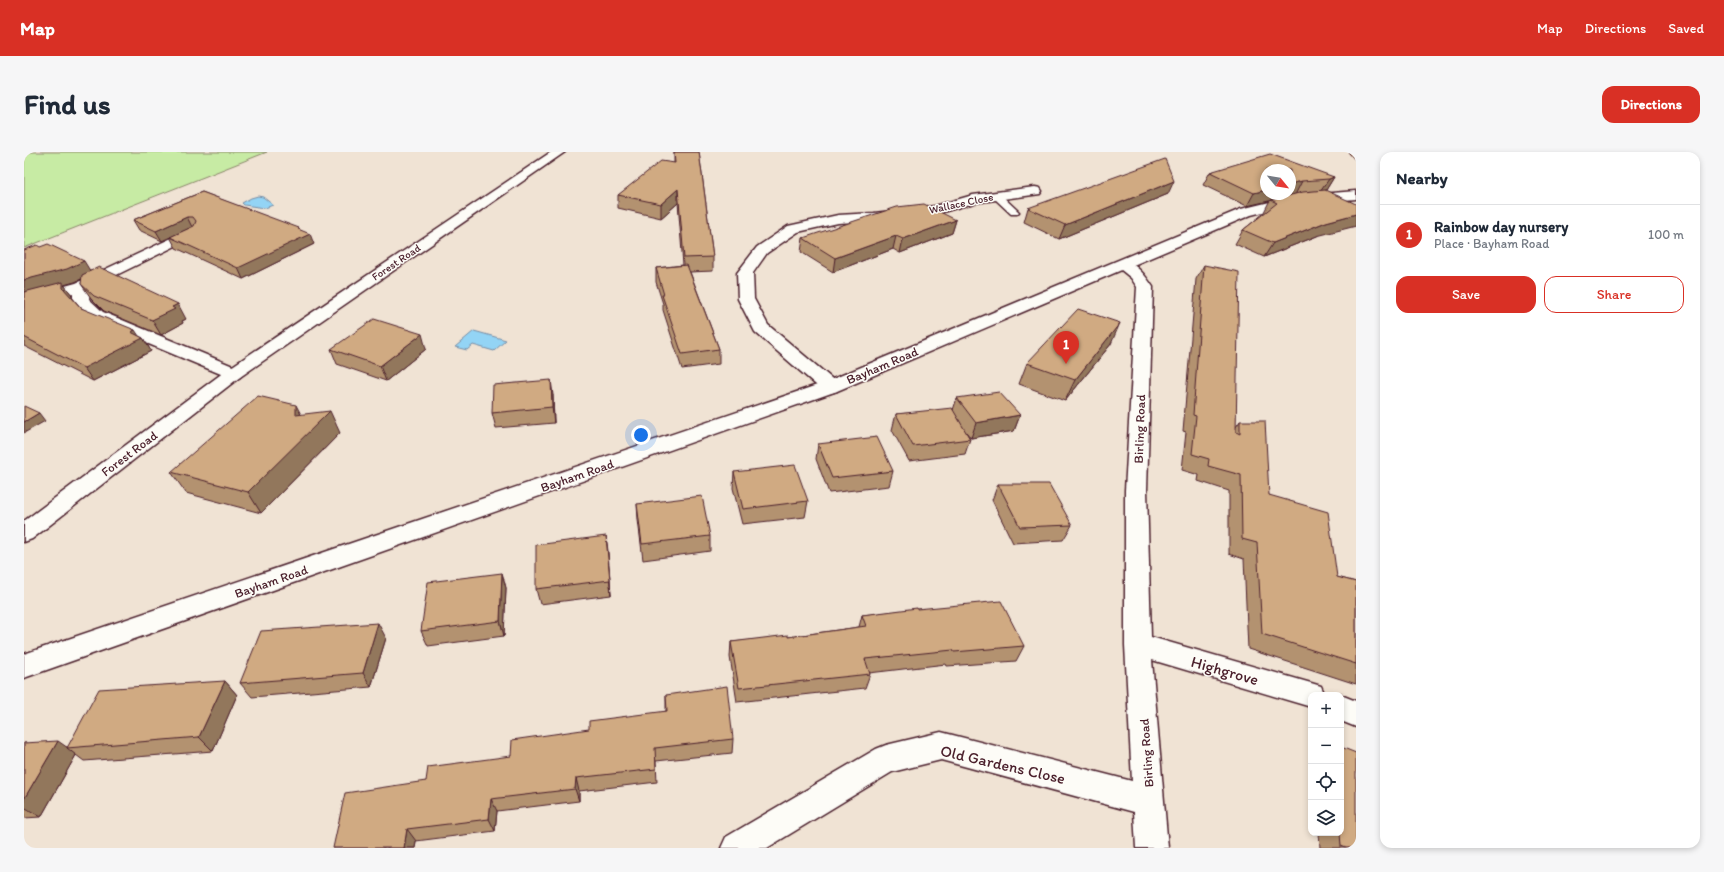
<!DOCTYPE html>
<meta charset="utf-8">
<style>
:root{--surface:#fff;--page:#f6f6f7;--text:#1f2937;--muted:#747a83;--line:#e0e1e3;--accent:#d93025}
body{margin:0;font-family:Itim,sans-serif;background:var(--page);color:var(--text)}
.controls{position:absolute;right:12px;bottom:12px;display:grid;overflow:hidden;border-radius:8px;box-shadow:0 2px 6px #0003}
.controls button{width:36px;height:36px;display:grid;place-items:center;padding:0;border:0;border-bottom:1px solid var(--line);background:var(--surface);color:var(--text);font:20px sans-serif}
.compass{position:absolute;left:1236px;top:12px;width:36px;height:36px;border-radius:50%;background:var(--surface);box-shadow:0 2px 6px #0003;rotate:120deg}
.you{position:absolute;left:617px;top:283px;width:14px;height:14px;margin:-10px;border:3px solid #fff;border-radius:50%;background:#1a73e8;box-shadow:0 0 0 6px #1a73e833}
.badge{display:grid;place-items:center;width:26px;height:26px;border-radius:50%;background:var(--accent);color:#fff;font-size:13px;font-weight:700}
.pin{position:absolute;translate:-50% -33px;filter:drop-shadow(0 1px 2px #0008)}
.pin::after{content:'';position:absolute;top:21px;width:14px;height:12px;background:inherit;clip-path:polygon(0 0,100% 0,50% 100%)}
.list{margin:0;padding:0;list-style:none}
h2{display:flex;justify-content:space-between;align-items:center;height:52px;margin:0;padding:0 16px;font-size:17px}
h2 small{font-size:13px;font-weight:400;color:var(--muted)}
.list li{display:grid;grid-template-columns:26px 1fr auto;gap:12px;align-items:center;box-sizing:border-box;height:60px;padding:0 16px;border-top:1px solid var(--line)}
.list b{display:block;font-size:15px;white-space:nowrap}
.list p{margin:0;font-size:13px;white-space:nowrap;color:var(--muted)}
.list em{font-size:13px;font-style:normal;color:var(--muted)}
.actions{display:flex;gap:8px;padding:12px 16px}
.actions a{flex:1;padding:9px 0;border:1px solid var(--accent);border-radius:12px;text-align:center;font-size:14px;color:var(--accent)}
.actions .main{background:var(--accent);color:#fff}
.icon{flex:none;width:22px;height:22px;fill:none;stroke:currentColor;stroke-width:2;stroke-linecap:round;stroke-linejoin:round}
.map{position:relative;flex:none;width:1332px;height:696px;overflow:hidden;border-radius:12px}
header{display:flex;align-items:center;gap:24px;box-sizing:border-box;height:56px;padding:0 20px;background:var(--accent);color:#fff}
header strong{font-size:19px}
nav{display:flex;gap:22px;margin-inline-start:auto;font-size:14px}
.intro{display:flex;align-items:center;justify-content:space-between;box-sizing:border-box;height:96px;padding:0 24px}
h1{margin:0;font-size:28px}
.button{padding:10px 18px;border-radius:12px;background:var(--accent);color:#fff;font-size:14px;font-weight:700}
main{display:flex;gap:24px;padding:0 24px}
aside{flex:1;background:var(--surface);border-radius:12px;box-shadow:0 2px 6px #0003}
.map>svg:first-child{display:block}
</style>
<header>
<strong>Map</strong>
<nav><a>Map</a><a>Directions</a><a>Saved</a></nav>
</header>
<div class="intro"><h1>Find us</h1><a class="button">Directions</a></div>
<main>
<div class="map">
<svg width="1332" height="696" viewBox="0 0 1332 696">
<rect width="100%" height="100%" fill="#f0e3d4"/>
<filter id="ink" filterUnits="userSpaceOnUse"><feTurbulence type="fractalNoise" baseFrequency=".025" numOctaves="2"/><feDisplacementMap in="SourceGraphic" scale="8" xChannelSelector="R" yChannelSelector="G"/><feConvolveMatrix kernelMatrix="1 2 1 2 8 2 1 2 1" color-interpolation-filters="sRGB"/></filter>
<g filter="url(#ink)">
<!-- green -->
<path fill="#c7eba4" stroke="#888568" d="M0,0H243L0,96Z"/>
<!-- water -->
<path fill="#93d4f5" stroke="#768ca4" d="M234,44L239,45L249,53L241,56L220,53L218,51L227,46Z
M450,179L482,188L470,199L449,193L443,198L431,195Z"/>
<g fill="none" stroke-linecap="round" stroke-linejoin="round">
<!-- lane casing -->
<g stroke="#4a1f2b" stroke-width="3">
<path id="lane" d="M973,41L976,42L993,58L995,60L993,62H987L970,46L968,44Z"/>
</g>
<!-- street casing -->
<g stroke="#4a1f2b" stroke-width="3">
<path id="street" d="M1011,35L1016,36L1018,39L1016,42L950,51L912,62L850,69L814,71L774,80L743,101L729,121L730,147L744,173L813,231L815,235L813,239L806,241L799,239L731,180L714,147L713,121L733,95L764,74L814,63L850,61L911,54L949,43Z
M169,76L174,77L176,80L174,83L66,136L65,147L79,160L216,217L219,221L216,225L210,227L204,225L67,168L49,148V141L0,155V145L52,131Z
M1099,108C1113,112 1121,123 1129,135L1123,338L1127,485L1287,531L1297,534L1301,543H1287V555L1128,508L1144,696H1112L1110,660L917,608L868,620L743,696H697L702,685L852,597L862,593L917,580L1108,629L1101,493V338L1113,135L1107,126L1091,113L1094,110Z
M1317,543L1332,549V575L1317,569Z"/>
</g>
<!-- secondary casing -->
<g stroke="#4a1f2b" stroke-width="3">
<path id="secondary" d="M527,0H541L216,225L8,387L0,390V369L204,217Z
M1332,39V47L1271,52L1227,63L813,239L0,526V502L799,231L1217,57L1271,44Z"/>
</g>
<!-- lane -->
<use href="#lane" fill="#fdfcf7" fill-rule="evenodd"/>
<!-- street -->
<use href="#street" fill="#fdfcf7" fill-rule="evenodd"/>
<!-- secondary -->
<use href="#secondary" fill="#fdfcf7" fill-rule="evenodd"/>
</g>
<!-- wall -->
<path fill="#b39270" stroke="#4a1f2b" d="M650,0H675L689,105V119L666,120L695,197V212L658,217L639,158V152L632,130V116L659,113L654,51L637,66L594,56V43L650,11Z
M1324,0H1332V9Z
M1186,20L1310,25L1302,38H1300L1293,84L1240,105L1211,92L1219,78L1239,62L1246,48L1223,54L1179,33Z
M178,40L276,78L290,92L219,127L152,96L146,85L166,76L138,89L115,78L109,68Z
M1144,42L1035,87L1000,70L1004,56Z
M932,68L928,81L876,101L869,97L809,120L777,100L779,86Z
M0,98L66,119L162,167L158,169L159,171L137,183L80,159L67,146L57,132L58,127L51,130L40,133L48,143V145L57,156L119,186L127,199L69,229L0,194Z
M1180,113L1212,275L1216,269L1245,343L1313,425L1332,430V532L1224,497L1220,407L1205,402V339L1174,329L1175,323L1158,318L1162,280L1159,279L1172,127Z
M1087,192L1041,249L995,232L1003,211Z
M307,197H402L362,229L313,212Z
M529,243L530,271L472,276L468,261Z
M933,246L996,263L990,279L947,286L942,280L946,287L941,302L885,309L868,278L872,262L929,258Z
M277,263L316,281L237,361L162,341L147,320Z
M794,292L869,319L865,334L805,341L792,307Z
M710,320L784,349L781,365L718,372L709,336Z
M974,332L1048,373L1039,388L989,391L968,348Z
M613,352L686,384V399L619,408L614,368Z
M582,384L587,443L516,452L512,437Z
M478,421L482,436L480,484L404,494L397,479Z
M893,457L1000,494L992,509L923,514L922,512L845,521L846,522L841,536L713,550L706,505L707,490L764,485L835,475L838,463Z
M362,486L347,535L228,545L216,531Z
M201,529L213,543L189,599L60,609L52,603L17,665L0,666V591L43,595Z
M642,543L709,587L708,601L632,609L633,630L555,639V649L473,659L471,679L392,689L391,696H309L402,629L487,604L642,559Z
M1295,681H1317L1332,696H1296Z"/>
<!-- shaded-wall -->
<path fill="#92775b" stroke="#4a1f2b" d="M1310,25L1302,38L1296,40L1305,27Z
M1150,29L1144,42L1035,87L1041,73Z
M1278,29L1271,43L1223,54L1230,41L1242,38V42H1266V32Z
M654,37V51L637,66V52Z
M1332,62V74L1293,84L1240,105L1249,91L1302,70Z
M163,65L168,75L138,89L132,79Z
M932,68L928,81L876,101L879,87Z
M275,76L279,85L286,82L290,92L219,127L214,116Z
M872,84L869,97L809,120L811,106Z
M60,109L68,122L51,130L40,133L48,143V149L0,143V128Z
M154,152L162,167L158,169L159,171L137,183L128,168L148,155Z
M1096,171L1087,192L1041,249L1051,228Z
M111,178L117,187L119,186L127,199L69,229L60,216L107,180Z
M398,182L402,197L362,229L356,214Z
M527,228L529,243L530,271L528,255Z
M272,253L283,274L306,259L316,281L237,361L224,340Z
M15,261L21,269L0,281V270Z
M996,263L990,279L947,286L952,271Z
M582,384L584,399L587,443L586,428Z
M478,421L482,436L480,484L476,469Z
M354,471L362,486L347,535L339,521Z
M201,529L213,543L189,599L175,585Z
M34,589L44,596H43L52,603L17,665L0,655V647Z
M552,626L555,639V649L551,637Z
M467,647L473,659L471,679L465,667Z
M383,677L392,689L391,696H380Z"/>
<!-- building -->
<path fill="#d0aa82" stroke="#4a1f2b" d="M650,0H675L689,105L660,106L654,37L637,52L594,43L637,9L651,11Z
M1246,2L1310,25L1305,27L1278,29L1266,32V18H1242V38L1230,41L1186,20Z
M1141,7L1150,29L1041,73L1004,56Z
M1301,38L1332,52V62L1302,70L1249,91L1219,78L1253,51L1247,48L1279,40Z
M178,40L275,76L274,77L286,82L214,116L146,85L170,74L172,69L169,65H163L132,79L109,68Z
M900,52L932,68L879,87L872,84L811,106L779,86L873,55Z
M24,92L60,109L43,117L0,128V98L13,93L16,95Z
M663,113L695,197L658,202L638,143H640L632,116Z
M1180,113L1215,120L1212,280L1216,282V269H1241L1245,343L1304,360L1313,425L1332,430V512L1238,482L1233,391L1218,387L1217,323L1184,314L1185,307L1168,302L1172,264L1169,263Z
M75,115L154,152L148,155L151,157L128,168L70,144L57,132L58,123Z
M39,130V136L57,156L111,178L107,180L119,186L60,216L0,185V140Z
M1054,157L1096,171L1051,228L1003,211Z
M350,167L398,182L356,214L307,197Z
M527,228L528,255L468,261L469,233Z
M975,240L996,263L952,271L933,246Z
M234,244L272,253V263L306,259L224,340L147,320Z
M0,254L15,261L0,270Z
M928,256L946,287L889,294L872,262Z
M853,285L869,319L808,326L794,292Z
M771,313L784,349L719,357L710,320Z
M974,332H1025L1048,373L996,375Z
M678,344L686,384L618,392L613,352Z
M582,384L586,428L512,437V393Z
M478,421L476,469L397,479L404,430Z
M977,449L1000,494L930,500L929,498L841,507L846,522L715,536L707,490L764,483V485L842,474L838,463L893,456V457Z
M354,471L339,521L216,531L237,479Z
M201,529L175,585L43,596L75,537Z
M703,534L709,587L631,596L632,617L552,626L551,637L467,647L465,667L383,677L380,696H309L321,641L402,629L404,615L487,604L488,588L565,577V569L643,559L642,543Z
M34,589L0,647V591Z
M1317,595L1332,601V696H1322L1317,694L1316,681H1317Z"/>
</g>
<g text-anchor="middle" stroke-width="3" stroke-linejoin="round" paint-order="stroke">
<!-- far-street labels -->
<g font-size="11" fill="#4a1f2b" stroke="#fdfcf7">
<text transform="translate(937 51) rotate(-12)" y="4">Wallace Close</text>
<text transform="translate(372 110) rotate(-34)" y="4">Forest Road</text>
</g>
<!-- street labels -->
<g font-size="13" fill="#4a1f2b" stroke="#fdfcf7">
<text transform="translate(858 213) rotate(-23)" y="5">Bayham Road</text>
<text transform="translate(1115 277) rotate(-88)" y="5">Birling Road</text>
<text transform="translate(105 301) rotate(-37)" y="5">Forest Road</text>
<text transform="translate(553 323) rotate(-19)" y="5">Bayham Road</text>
<text transform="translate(247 429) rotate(-19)" y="5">Bayham Road</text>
<text transform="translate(1122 601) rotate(-94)" y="5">Birling Road</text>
</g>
<!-- near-street labels -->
<g font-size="16" fill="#4a1f2b" stroke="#fdfcf7">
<text transform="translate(1201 518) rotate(16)" y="6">Highgrove</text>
<text transform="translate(979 612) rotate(13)" y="6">Old Gardens Close</text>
</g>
</g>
</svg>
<div class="controls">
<button>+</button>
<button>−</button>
<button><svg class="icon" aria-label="locate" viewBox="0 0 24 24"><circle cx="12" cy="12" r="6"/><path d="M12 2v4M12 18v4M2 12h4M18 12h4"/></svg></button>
<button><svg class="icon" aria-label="layers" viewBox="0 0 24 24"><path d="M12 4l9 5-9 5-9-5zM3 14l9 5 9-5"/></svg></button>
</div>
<svg class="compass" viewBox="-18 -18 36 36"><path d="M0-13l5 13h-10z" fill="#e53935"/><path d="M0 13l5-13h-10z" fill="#747a83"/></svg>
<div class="you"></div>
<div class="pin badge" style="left:1042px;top:212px">1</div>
</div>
<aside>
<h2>Nearby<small></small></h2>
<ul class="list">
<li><span class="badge">1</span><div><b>Rainbow day nursery</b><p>Place · Bayham Road</p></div><em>100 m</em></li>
</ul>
<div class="actions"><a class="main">Save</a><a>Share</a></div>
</aside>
</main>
